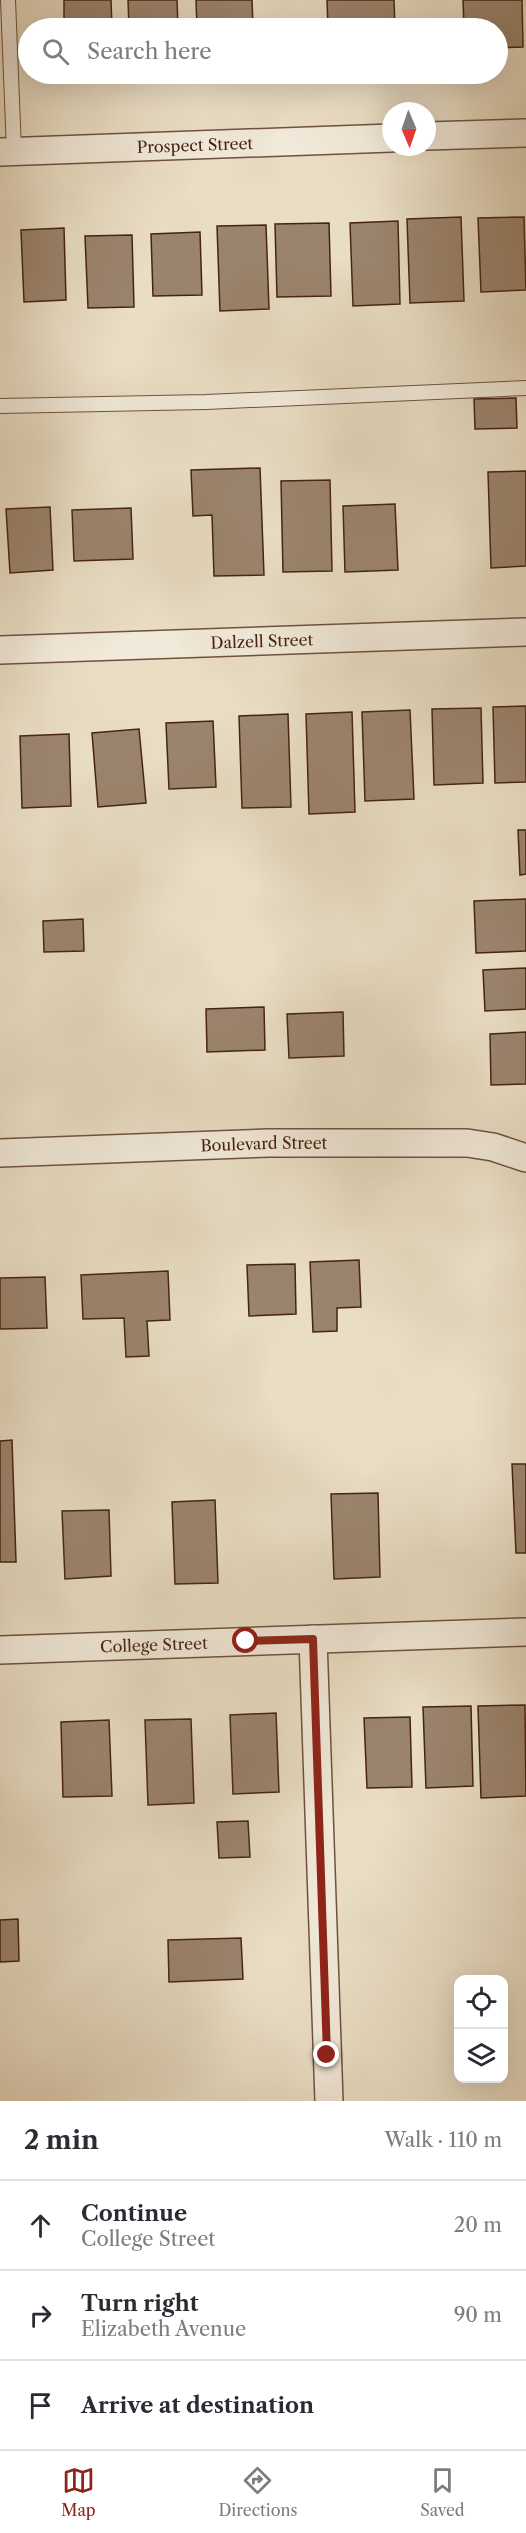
<!DOCTYPE html>
<meta charset="utf-8">
<style>
:root{--surface:#fff;--page:#f7f7f7;--text:#2b2b33;--muted:#7c7c81;--line:#e1e1e2;--accent:#8f2418}
body{margin:0;font-family:"Libre Caslon Text",serif;background:var(--page);color:var(--text)}
.controls{position:absolute;right:18px;bottom:18px;display:grid;overflow:hidden;border-radius:12px;box-shadow:0 6px 24px #0002}
.controls button{width:54px;height:54px;display:grid;place-items:center;padding:0;border:0;border-bottom:2px solid var(--line);background:var(--surface);color:var(--text);font:30px sans-serif}
.compass{position:absolute;left:382px;top:102px;width:54px;height:54px;border-radius:50%;background:var(--surface);box-shadow:0 6px 24px #0002;rotate:178deg}
.stop{position:absolute;width:18px;height:18px;margin:-14px;border:4px solid #8f2418;border-radius:50%;background:#fff}
.stop.end{background:#8f2418;border-color:#fff;box-shadow:0 2px 6px #0008}
.list{margin:0;padding:0;list-style:none}
h2{display:flex;justify-content:space-between;align-items:center;height:78px;margin:0;padding:0 24px;font-size:26px}
h2 small{font-size:20px;font-weight:400;color:var(--muted)}
.list li{display:grid;grid-template-columns:39px 1fr auto;gap:18px;align-items:center;box-sizing:border-box;height:90px;padding:0 24px;border-top:2px solid var(--line)}
.list b{display:block;font-size:22px;white-space:nowrap}
.list p{margin:0;font-size:20px;white-space:nowrap;color:var(--muted)}
.list em{font-size:20px;font-style:normal;color:var(--muted)}
.icon{flex:none;width:33px;height:33px;fill:none;stroke:currentColor;stroke-width:2;stroke-linecap:round;stroke-linejoin:round}
.map{position:relative;flex:none;width:526px;height:2101px;overflow:hidden}
.search{position:absolute;background:var(--surface);box-shadow:0 6px 24px #0002;left:18px;right:18px;top:18px;height:66px;display:flex;align-items:center;gap:15px;box-sizing:border-box;padding:0 21px;border-radius:33px;color:var(--muted);font-size:22px}
.sheet{height:348px;background:var(--surface)}
nav{display:flex;justify-content:space-around;align-items:center;box-sizing:border-box;height:84px;border-top:2px solid var(--line);background:var(--surface);font-size:16px;color:var(--muted)}
nav a{display:grid;justify-items:center;gap:3px}
nav .on{color:var(--accent)}
.map>svg:first-child{display:block}
</style>
<div class="map">
<svg width="526" height="2101" viewBox="0 0 526 2101">
<rect width="100%" height="100%" fill="#e9ddc4"/>
<filter id="stains"><feTurbulence type="fractalNoise" baseFrequency=".00333" numOctaves="4"/><feColorMatrix values="0 0 0 0 .2 0 0 0 0 .09 0 0 0 0 .02 0 0 0 .5 -.17"/></filter>
<radialGradient id="worn" r=".72"><stop offset=".6" stop-color="#630" stop-opacity="0"/><stop offset="1" stop-color="#630" stop-opacity=".3"/></radialGradient>
<!-- building -->
<path fill="#9b846e" stroke="#462411" stroke-width="1.5" d="M64,0H111L112,28H64Z
M128,0H177L178,28H129Z
M196,0H252L253,28H197Z
M327,0H394L395,28H328Z
M463,0H522L523,47L498,48V28H464Z
M461,217L464,301L410,303L407,219Z
M524,217L526,290L481,292L478,218Z
M398,221L400,304L353,306L350,223Z
M329,223L331,296L277,297L275,224Z
M266,225L269,309L220,311L217,226Z
M64,228L66,300L24,302L21,230Z
M200,232L202,295L153,296L151,234Z
M132,235L134,307L88,308L85,236Z
M516,398L517,428L475,429L474,399Z
M260,468L264,575L214,576L212,515L193,516L191,470Z
M526,471V566L491,568L488,472Z
M330,480L332,571L283,572L281,481Z
M395,504L398,570L345,572L343,506Z
M50,507L53,570L10,573L6,509Z
M131,508L133,559L74,561L72,510Z
M526,706V782L495,783L493,707Z
M481,708L483,783L434,785L432,709Z
M410,710L414,799L365,801L362,712Z
M352,712L355,812L309,814L306,714Z
M288,714L291,807L242,808L239,716Z
M213,721L216,787L169,789L166,723Z
M139,729L146,803L98,807L92,733Z
M69,734L71,806L22,808L20,736Z
M518,830H526V874L520,875Z
M526,899V951L476,953L474,901Z
M83,919L84,951L44,952L43,921Z
M526,968V1009L485,1011L483,970Z
M264,1007L265,1050L207,1052L206,1009Z
M343,1012L344,1056L289,1058L287,1014Z
M526,1032V1084L491,1085L490,1034Z
M359,1260L361,1307L337,1308V1331L313,1332L310,1262Z
M295,1264L296,1314L249,1316L247,1265Z
M168,1271L170,1320L147,1321L149,1356L126,1357L124,1318L83,1319L81,1275Z
M45,1277L47,1328L0,1329V1278Z
M12,1440L16,1562H0V1441Z
M512,1464H526V1553H516Z
M378,1493L380,1577L334,1579L331,1494Z
M215,1500L218,1583L175,1584L172,1502Z
M109,1510L111,1576L65,1579L62,1511Z
M525,1705L526,1796L481,1798L478,1706Z
M471,1706L473,1786L426,1788L423,1707Z
M276,1713L279,1792L233,1794L230,1715Z
M410,1717L412,1787L367,1788L364,1718Z
M191,1719L194,1803L148,1805L145,1720Z
M109,1720L112,1796L63,1797L61,1722Z
M248,1821L250,1857L219,1858L217,1822Z
M18,1919L19,1961L0,1962V1920Z
M241,1938L243,1979L169,1982L168,1940Z"/>
<g fill="none" stroke-linecap="round" stroke-linejoin="round">
<!-- service casing -->
<g stroke="#6f523e" stroke-width="16">
<path id="service" d="M8,0L14,151
M0,406L206,402L526,388"/>
</g>
<!-- minor casing -->
<g stroke="#6f523e" stroke-width="30">
<g id="minor">
<path d="M427,136L526,133"/>
<path id="s1" d="M0,152L391,138"/>
<path id="s2" d="M0,650L526,632"/>
<path id="s3" d="M0,1153L269,1143H467L493,1147L526,1158"/>
<path d="M313,1639L329,2101"/>
<path id="s4" d="M0,1650L526,1632"/>
</g>
</g>
<!-- service -->
<use href="#service" stroke="#f1e9d9" stroke-width="14"/>
<!-- minor -->
<use href="#minor" stroke="#f1e9d9" stroke-width="27"/>
</g>
<g fill="none" stroke-linecap="round" stroke-linejoin="round">
<!-- route -->
<path stroke="#8f2418" stroke-width="8" d="M246,1641L313,1639L327,2055"/>
</g>
<g text-anchor="middle" stroke-width="5" stroke-linejoin="round" paint-order="stroke">
<!-- street labels -->
<g font-size="16" fill="#462411" stroke="#f1e9d9">
<text dy="6" stroke="none"><textPath href="#s1" startOffset="195">Prospect Street</textPath></text>
<text dy="6" stroke="none"><textPath href="#s2" startOffset="262">Dalzell Street</textPath></text>
<text dy="6" stroke="none"><textPath href="#s3" startOffset="264">Boulevard Street</textPath></text>
<text dy="6" stroke="none"><textPath href="#s4" startOffset="154">College Street</textPath></text>
</g>
</g>
<rect width="100%" height="100%" filter="url(#stains)"/>
<rect width="100%" height="100%" fill="url(#worn)"/>
</svg>
<div class="controls">
<button><svg class="icon" aria-label="locate" viewBox="0 0 24 24"><circle cx="12" cy="12" r="6"/><path d="M12 2v4M12 18v4M2 12h4M18 12h4"/></svg></button>
<button><svg class="icon" aria-label="layers" viewBox="0 0 24 24"><path d="M12 4l9 5-9 5-9-5zM3 14l9 5 9-5"/></svg></button>
</div>
<svg class="compass" viewBox="-18 -18 36 36"><path d="M0-13l5 13h-10z" fill="#e53935"/><path d="M0 13l5-13h-10z" fill="#7c7c81"/></svg>
<div class="stop" style="left:246px;top:1641px"></div>
<div class="stop end" style="left:327px;top:2055px"></div>
<div class="search"><svg class="icon" aria-label="search" viewBox="0 0 24 24"><circle cx="10" cy="10" r="6"/><path d="M15 15l6 6"/></svg>Search here</div>
</div>
<section class="sheet">
<h2>2 min<small>Walk · 110 m</small></h2>
<ul class="list">
<li><svg class="icon" aria-label="ahead" viewBox="0 0 24 24"><path d="M12 20V5M6 11l6-6 6 6"/></svg><div><b>Continue</b><p>College Street</p></div><em>20 m</em></li>
<li><svg class="icon" aria-label="right" viewBox="0 0 24 24"><path d="M7 20v-9h11M14 6l5 5-5 5"/></svg><div><b>Turn right</b><p>Elizabeth Avenue</p></div><em>90 m</em></li>
<li><svg class="icon" aria-label="arrive" viewBox="0 0 24 24"><path d="M6 21V4h12l-3 4 3 4H6"/></svg><div><b>Arrive at destination</b></div></li>
</ul>
</section>
<nav>
<a class="on"><svg class="icon" aria-label="map" viewBox="0 0 24 24"><path d="M3 6l6-2 6 2 6-2v14l-6 2-6-2-6 2zM9 4v14M15 6v14"/></svg>Map</a>
<a><svg class="icon" aria-label="directions" viewBox="0 0 24 24"><path d="M12 3l9 9-9 9-9-9zM9 14v-3h6M13 9l2 2-2 2"/></svg>Directions</a>
<a><svg class="icon" aria-label="saved" viewBox="0 0 24 24"><path d="M7 4h10v16l-5-4-5 4z"/></svg>Saved</a>
</nav>
